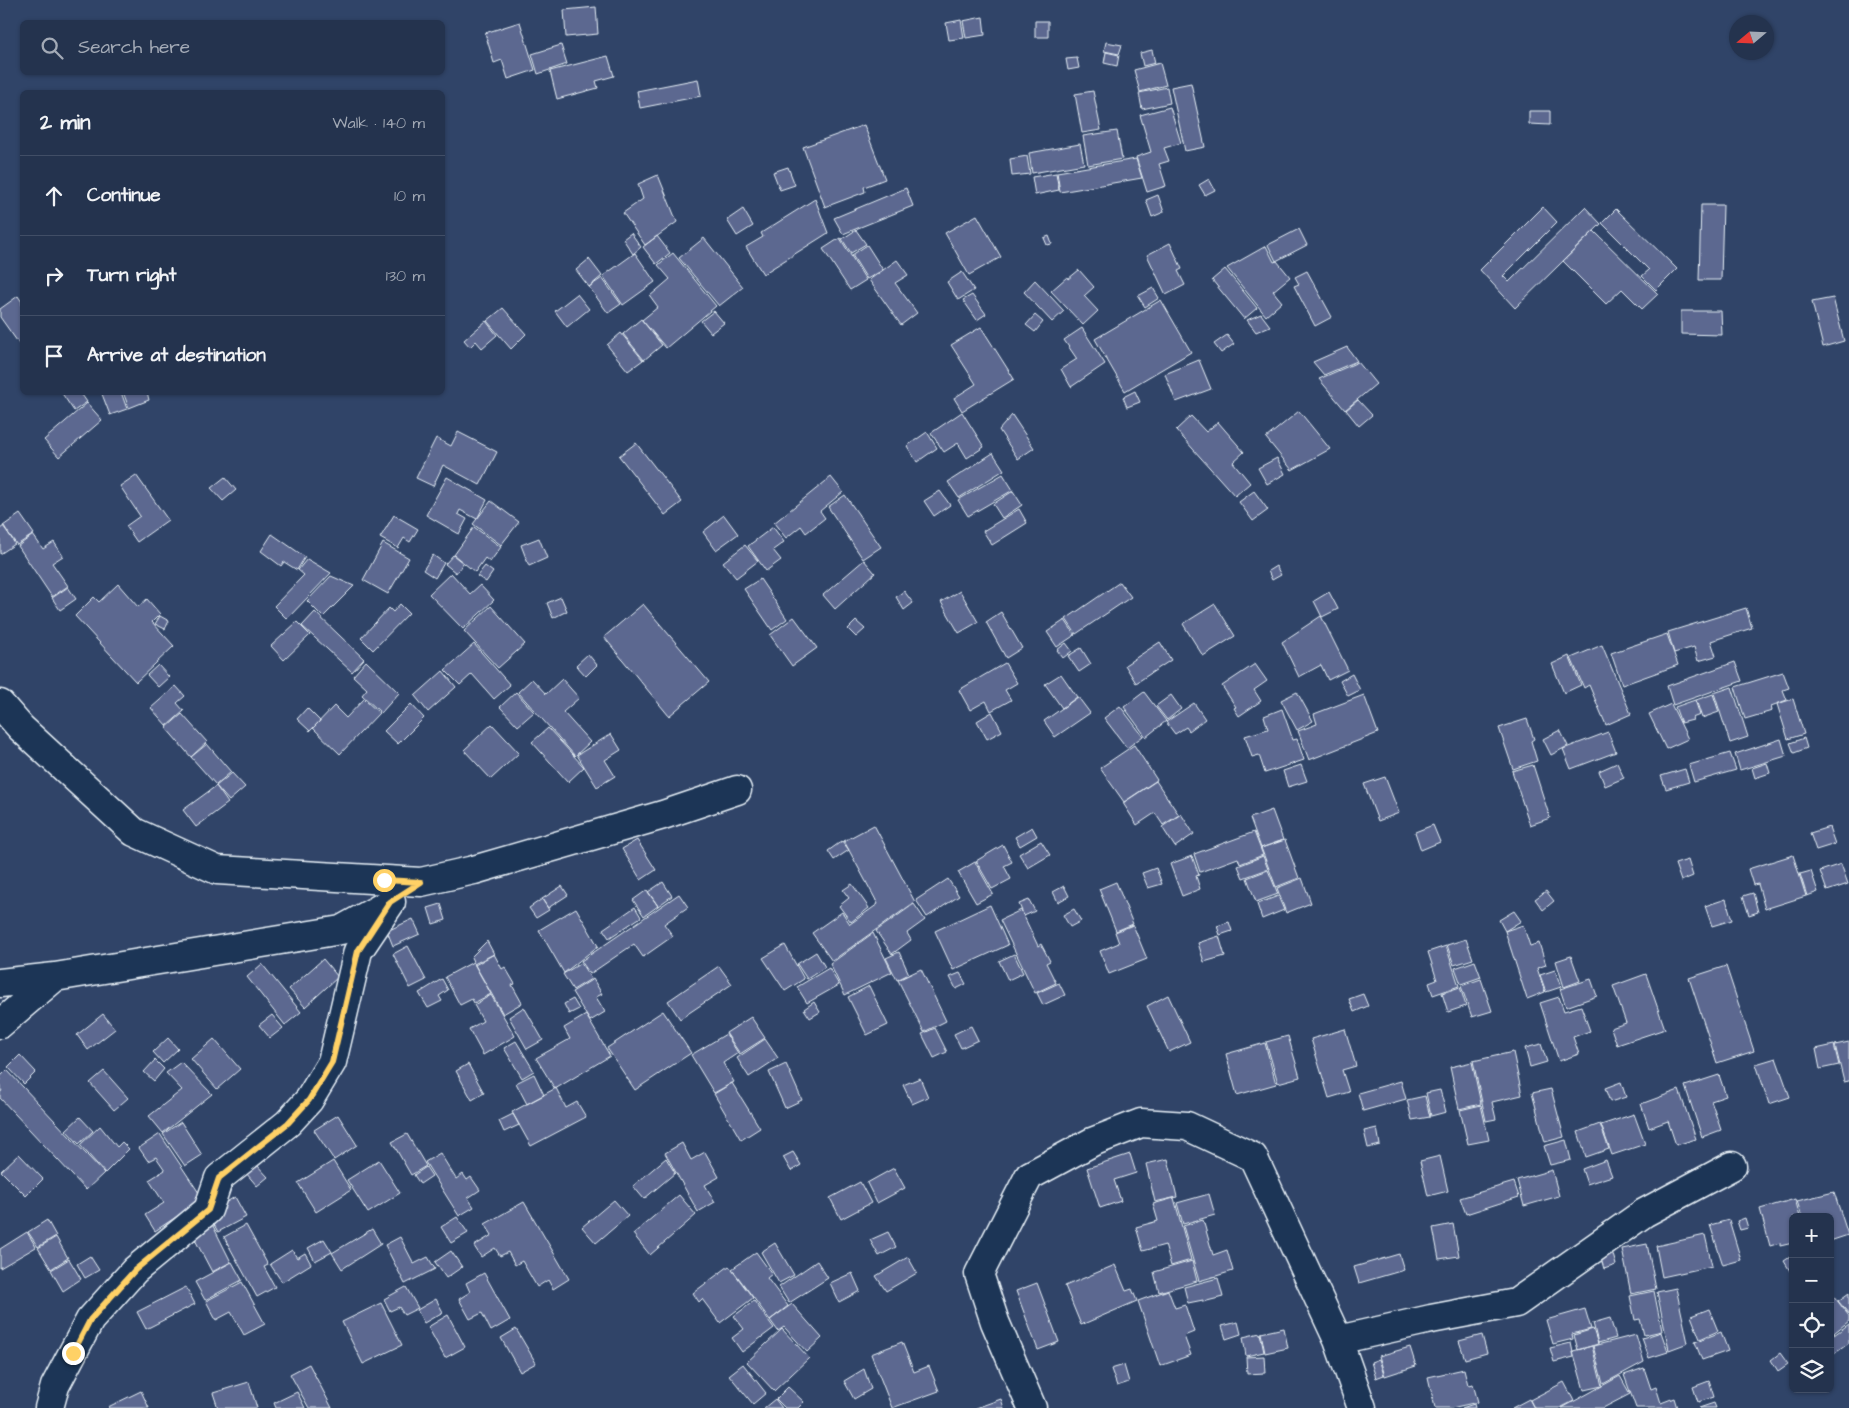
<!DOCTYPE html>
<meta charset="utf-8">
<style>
:root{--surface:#24334e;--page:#303f58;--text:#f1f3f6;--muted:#a3aab6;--line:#414e66}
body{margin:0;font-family:"Architects Daughter",sans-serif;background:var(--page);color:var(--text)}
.controls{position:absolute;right:15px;bottom:15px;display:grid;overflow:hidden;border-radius:8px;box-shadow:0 1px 4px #0004}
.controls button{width:45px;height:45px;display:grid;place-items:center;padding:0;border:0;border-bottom:1px solid var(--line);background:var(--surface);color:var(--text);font:25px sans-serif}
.compass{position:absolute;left:1729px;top:15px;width:45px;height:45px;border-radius:50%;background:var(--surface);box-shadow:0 1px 4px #0004;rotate:251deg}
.stop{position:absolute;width:15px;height:15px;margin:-11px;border:4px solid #ffd166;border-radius:50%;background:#fff}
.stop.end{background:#ffd166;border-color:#fff;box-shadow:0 1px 5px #0008}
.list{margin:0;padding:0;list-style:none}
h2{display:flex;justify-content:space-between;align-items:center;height:65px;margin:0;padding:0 20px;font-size:21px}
h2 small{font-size:16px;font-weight:400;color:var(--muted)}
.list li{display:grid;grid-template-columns:32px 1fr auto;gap:15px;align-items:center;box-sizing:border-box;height:80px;padding:0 20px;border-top:1px solid var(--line)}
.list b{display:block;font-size:19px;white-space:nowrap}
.list em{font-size:16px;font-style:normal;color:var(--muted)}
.icon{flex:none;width:28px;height:28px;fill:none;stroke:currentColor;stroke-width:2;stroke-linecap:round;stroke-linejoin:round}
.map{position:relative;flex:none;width:1849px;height:1408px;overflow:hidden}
.search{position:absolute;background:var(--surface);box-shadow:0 1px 4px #0004;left:20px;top:20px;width:425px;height:55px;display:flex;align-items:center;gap:12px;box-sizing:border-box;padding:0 18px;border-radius:8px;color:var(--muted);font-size:19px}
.panel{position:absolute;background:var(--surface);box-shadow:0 1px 4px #0004;left:20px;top:90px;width:425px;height:305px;border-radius:8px}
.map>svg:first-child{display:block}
</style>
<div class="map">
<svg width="1849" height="1408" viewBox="0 0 1849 1408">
<rect width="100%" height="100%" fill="#304468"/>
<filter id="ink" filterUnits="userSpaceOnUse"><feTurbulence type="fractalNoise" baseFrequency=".02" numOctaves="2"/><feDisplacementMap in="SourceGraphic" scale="10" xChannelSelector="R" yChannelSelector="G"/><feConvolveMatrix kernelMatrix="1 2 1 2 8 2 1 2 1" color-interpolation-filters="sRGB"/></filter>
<g filter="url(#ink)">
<!-- building -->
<path fill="#5c6890" stroke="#e8f1f8" d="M596,7L598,34L566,37L564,10Z
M983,17L985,35L966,38L963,21Z
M961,20L964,38L949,40L946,23Z
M1035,21H1048V37H1035Z
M520,22L535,70L508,79L502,60L494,63L485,33Z
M1106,42L1122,45L1119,54L1104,51Z
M561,45L567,64L538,74L532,54Z
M1152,50L1155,63L1143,66L1140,53Z
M1106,52L1119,55L1117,66L1104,63Z
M608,56L614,76L596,81L598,88L557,99L550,71Z
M1077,58L1079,68L1068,70L1066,59Z
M1160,63L1166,85L1140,92L1134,70Z
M698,79L701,96L640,108L637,91Z
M1191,83L1205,147L1185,151L1171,87Z
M1167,87L1170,103L1142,109L1139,93Z
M1093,91L1101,130L1082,133L1075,94Z
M1170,107L1181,143L1164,148L1169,161L1159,164L1166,186L1147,192L1136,157L1151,152L1140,115Z
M1529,111H1550V125L1529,124Z
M864,125L885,179L864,187L865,192L825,207L803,147Z
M1117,131L1122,159L1088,165L1083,136Z
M1080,144L1084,164L1032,173L1029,153Z
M1027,156L1030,174L1012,176L1010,159Z
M1136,159L1142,178L1060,192L1057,172Z
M788,167L795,185L780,190L773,172Z
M1056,173L1059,190L1035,195L1032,177Z
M658,175L677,222L645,245L623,213L643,199L638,184Z
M1209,179L1215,190L1205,195L1199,185Z
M906,188L913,206L843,234L834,218Z
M1158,195L1164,212L1152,217L1146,200Z
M815,199L828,233L763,274L746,247L763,237L761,233Z
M1701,205H1723L1721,280H1699Z
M1543,207L1557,222L1503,276L1509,282L1585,207L1601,224L1515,308L1480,270Z
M743,209L753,226L737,236L727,220Z
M1616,209L1677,269L1656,290L1642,276L1649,270L1602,223Z
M977,215L1001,257L969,275L945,233Z
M1299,229L1307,245L1276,261L1268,245Z
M856,230L866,244L851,253L842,239Z
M1594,231L1658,294L1642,309L1622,289L1606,304L1563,261Z
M631,233L641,247L633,254L623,239Z
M657,236L670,253L656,264L643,247Z
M1049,236L1052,244L1047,245L1044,238Z
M704,238L743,287L719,306L679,258Z
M840,238L866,280L850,290L823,249Z
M1170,243L1182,269L1178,271L1185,285L1166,295L1147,255Z
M867,245L883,270L867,279L852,255Z
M1266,246L1274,262L1277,261L1290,277L1273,291L1282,302L1266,316L1227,268Z
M635,253L655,282L623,305L603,276Z
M673,253L716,306L666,348L642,320L658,307L650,296L670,279L658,265Z
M589,259L602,276L589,287L576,270Z
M897,260L908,275L895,283L917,313L901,325L869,280Z
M1225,269L1257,308L1244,319L1212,280Z
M1079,270L1094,287L1084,296L1098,311L1083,325L1051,291L1067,277L1068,279Z
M1307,271L1332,317L1315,326L1294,286L1299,284L1295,277Z
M962,272L974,290L958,300L947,282Z
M602,278L621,304L608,313L589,287Z
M1035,280L1064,311L1052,322L1024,292Z
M1153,288L1159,298L1145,307L1138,296Z
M577,294L589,309L567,327L555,311Z
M972,295L986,314L977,320L963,300Z
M18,296L22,302V348L0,317V309Z
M1833,298L1844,341L1823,347L1812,302Z
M1161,300L1191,352L1125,391L1095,339Z
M503,308L526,334L511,349L487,321Z
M714,311L724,323L711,333L701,321Z
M1681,311H1721L1722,335L1681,334Z
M1261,314L1270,326L1256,332L1247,320Z
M1035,315L1043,322L1035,332L1026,325Z
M641,319L662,345L644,360L623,334Z
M486,321L497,335L482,348L476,341L470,347L464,340Z
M981,327L1014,379L962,411L954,398L976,384L951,345Z
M1082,328L1105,364L1071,387L1061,369L1077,359L1064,340Z
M621,333L643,360L628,371L607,345Z
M1227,335L1234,344L1221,353L1214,344Z
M1347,347L1357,361L1324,375L1313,362Z
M1199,360L1211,389L1176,402L1165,374Z
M1358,362L1376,384L1345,410L1319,379Z
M1135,391L1140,402L1127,407L1123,397Z
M61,392H80L87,402L74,411Z
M105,392H121L127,409L110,415L102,394Z
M123,392H147L149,400L129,408Z
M1358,400L1372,415L1359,426L1346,410Z
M87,403L102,420L59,457L44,440Z
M1299,411L1330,449L1292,470L1266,438Z
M962,412L984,447L967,458L958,443L944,452L931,433Z
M1012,415L1034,448L1018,459L999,430Z
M1191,416L1206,432L1218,422L1244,452L1233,462L1250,483L1235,496L1176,430Z
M458,432L497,452L480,485L443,465L433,486L416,478L436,438L451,446Z
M927,432L937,448L917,462L907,446Z
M636,443L682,502L665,515L619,456Z
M993,453L1004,470L959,498L948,482Z
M1277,458L1285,474L1267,484L1258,468Z
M1003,474L1013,490L968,516L958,500Z
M136,475L168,520L137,542L126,526L140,516L120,486Z
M225,477L236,490L223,501L211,488Z
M447,477L487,500L477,519L460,510L458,514L467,519L459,534L426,515Z
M831,477L843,492L820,511L825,518L806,533L801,526L786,538L774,523Z
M940,491L950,505L934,516L924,501Z
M1013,491L1022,505L1002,518L993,504Z
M1254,491L1268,510L1253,521L1239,502Z
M845,495L881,547L863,559L828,507Z
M491,501L519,522L501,545L473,524Z
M1019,509L1027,523L992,545L983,531Z
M20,514L34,534L17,545L3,526Z
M394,515L418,529L410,542L404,538L398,548L380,538Z
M724,515L738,534L716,550L703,532Z
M4,526L15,544L0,554V529Z
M474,527L501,547L490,562L485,558L475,572L454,555Z
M773,527L784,542L773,550L781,560L766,571L748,546Z
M272,534L305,557L297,570L284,562L281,566L261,551Z
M33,535L43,549L54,542L63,556L52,563L68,586L52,597L18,546Z
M539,538L547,558L529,566L521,545Z
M383,543L409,558L388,594L363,580Z
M745,545L758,561L736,578L723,562Z
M433,555L444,563L435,578L423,570Z
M453,555L463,563L456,573L445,564Z
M307,559L331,573L287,619L274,606L304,575L298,570Z
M864,560L875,573L835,609L823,595Z
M485,566L493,572L486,582L477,576Z
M1276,566L1281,575L1272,580L1268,571Z
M451,573L470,594L480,585L494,600L463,629L429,594Z
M331,576L354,586L323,617L307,601Z
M760,579L787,619L772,630L744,589Z
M1120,582L1131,597L1076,634L1066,619Z
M118,584L138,607L147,599L160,614L152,622L174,646L136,682L75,616L94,597L99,602Z
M68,587L76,599L60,610L52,598Z
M904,591L913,603L904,610L896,597Z
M960,591L978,622L959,633L941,602Z
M1329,592L1338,609L1322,617L1314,601Z
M561,597L567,611L553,618L547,603Z
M400,604L409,613L373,650L361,638L389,608L393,612Z
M643,604L709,682L669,716L604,637Z
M1215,604L1235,636L1203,656L1183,624Z
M491,606L525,644L498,668L464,631Z
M1746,608L1752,628L1711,641L1716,656L1698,661L1694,647L1674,653L1668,632Z
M315,612L364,659L352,672L302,626Z
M1001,612L1022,648L1006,658L986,622Z
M160,616L169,621L165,629L155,624Z
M1321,616L1348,670L1328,680L1321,665L1299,677L1282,642Z
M794,617L817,648L792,666L770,635Z
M1065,620L1075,635L1057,647L1047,632Z
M856,621L865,629L856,637L848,629Z
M297,622L310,635L284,660L271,646Z
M1667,634L1678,665L1622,685L1611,653Z
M1160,642L1171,660L1136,683L1125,665Z
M1066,643L1072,651L1063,658L1057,650Z
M474,644L510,685L494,699L472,674L460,685L445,670Z
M1602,645L1631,714L1606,725L1589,685L1584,688L1571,658Z
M1081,648L1091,664L1079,672L1068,656Z
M588,654L597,665L586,676L576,665Z
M1569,656L1581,685L1564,693L1552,664Z
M366,661L399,693L381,713L362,695L367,689L353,676Z
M1735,662L1742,681L1673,705L1667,686Z
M1005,663L1017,683L1005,690L1011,700L991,711L986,701L970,710L959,690Z
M1255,664L1267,681L1254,690L1261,701L1239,716L1234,708L1236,707L1222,686Z
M158,665L169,677L158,687L147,675Z
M443,671L456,687L428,712L415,696Z
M1783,672L1789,688L1783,690L1787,700L1771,706L1772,711L1745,719L1735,687Z
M1061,674L1077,697L1062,708L1045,684Z
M1352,674L1360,690L1348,696L1340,681Z
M532,679L546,694L562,679L579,698L563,712L590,742L575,756L518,692Z
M176,686L185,696L177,703L184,711L167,726L151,708Z
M1732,687L1748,737L1730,743L1714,693Z
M516,692L534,712L518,726L500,707Z
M1144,692L1166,721L1146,737L1124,707Z
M1297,692L1313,721L1297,730L1281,700Z
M1713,694L1719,712L1702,718L1696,700Z
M1171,695L1181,709L1167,720L1156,706Z
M1364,695L1378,733L1309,760L1298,731L1317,724L1314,714Z
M1078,697L1090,713L1055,737L1044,721Z
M364,699L379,713L340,754L313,728L334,706L346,718Z
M1793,699L1804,734L1788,739L1777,704Z
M1695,700L1700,715L1692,718L1693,720L1681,723L1675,707Z
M1194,703L1205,719L1189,731L1186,727L1175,734L1166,722Z
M411,704L424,718L398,744L384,731Z
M1671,704L1688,739L1666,749L1649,714Z
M1120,706L1143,736L1127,748L1104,718Z
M307,708L320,721L310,731L297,719Z
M1282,709L1293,740L1297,739L1304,760L1265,773L1259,755L1252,757L1245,736L1268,729L1264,716Z
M992,712L1002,731L987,739L977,721Z
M182,714L207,742L191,757L166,728Z
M1527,719L1534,739L1531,741L1537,761L1513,769L1499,728Z
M492,724L519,753L491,779L464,750Z
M548,728L584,767L568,782L532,742Z
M1560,730L1568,746L1551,755L1543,739Z
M1608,732L1616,752L1571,769L1563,749Z
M611,734L621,750L605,760L615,776L597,787L577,755Z
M1804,738L1807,748L1794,753L1790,743Z
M1781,739L1786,756L1740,770L1735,754Z
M207,744L231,772L216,785L191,757Z
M1134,745L1157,780L1124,802L1100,768Z
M1730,753L1736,770L1694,782L1689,765Z
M1617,763L1624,778L1605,786L1599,771Z
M1767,763L1770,773L1755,778L1752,768Z
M1301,765L1307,781L1288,787L1283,771Z
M1533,765L1550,818L1530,825L1512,771Z
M1685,769L1689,782L1666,789L1661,776Z
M232,773L245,787L229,801L216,786Z
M1385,777L1399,813L1378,821L1364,784Z
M1156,781L1179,815L1163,825L1155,813L1137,825L1123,803Z
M216,786L228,803L196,827L183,810Z
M1272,810L1283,840L1261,848L1250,818Z
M1181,814L1194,834L1175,847L1162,827Z
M874,825L915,902L832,961L812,933L842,912L850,924L878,904L844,841Z
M1433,825L1440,842L1421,850L1415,832Z
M1032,827L1037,836L1020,846L1015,837Z
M1829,827L1835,844L1816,850L1810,833Z
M1254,832L1263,855L1240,864L1238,858L1200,872L1194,854Z
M637,840L656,870L641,880L622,849Z
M1285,840L1299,878L1276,887L1261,848Z
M842,841L849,850L834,860L828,851Z
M1041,841L1050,855L1028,868L1019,854Z
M1003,845L1012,862L1004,866L1011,879L992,889L976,861Z
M1793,855L1806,896L1765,909L1758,884L1753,885L1748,869Z
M1192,856L1199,875L1196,876L1200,889L1182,896L1170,864Z
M1263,856L1268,869L1243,878L1238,866Z
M1688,860L1693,876L1681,881L1675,864Z
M975,862L993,894L976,903L958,872Z
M1841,864L1848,884L1827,891L1820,871Z
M1156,868L1162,884L1148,888L1142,873Z
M1268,870L1278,894L1256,902L1247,878Z
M1811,871L1818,892L1807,896L1800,874Z
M1302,878L1311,903L1286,913L1277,888Z
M948,879L959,896L927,917L916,900Z
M663,882L672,896L658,906L648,892Z
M1116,882L1133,924L1116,931L1099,889Z
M852,884L869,908L851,922L839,906L849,898L843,890Z
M562,886L568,895L548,908L542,899Z
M1064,886L1069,896L1058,902L1053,892Z
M647,890L658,906L644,916L633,900Z
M1546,891L1554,901L1543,910L1535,899Z
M1753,893L1758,912L1749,915L1743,896Z
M679,894L688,907L664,924L673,936L643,957L634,944L590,974L581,961Z
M1278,896L1284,910L1262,919L1257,904Z
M542,899L549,910L536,918L529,908Z
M1726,899L1732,920L1712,926L1705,906Z
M1029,900L1035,911L1024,916L1019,904Z
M441,904L446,920L433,924L428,908Z
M914,904L925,920L907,933L911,940L892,954L876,931Z
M990,905L1008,945L953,970L935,931Z
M635,907L641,917L609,938L603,929Z
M576,908L598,946L564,973L539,930Z
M1074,909L1081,921L1070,927L1063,915Z
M1021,910L1038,946L1041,944L1050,961L1046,963L1056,983L1035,993L1000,920Z
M1514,911L1521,921L1505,931L1499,920Z
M413,919L420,934L393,946L387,931Z
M1229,922L1232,931L1220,935L1217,926Z
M1133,925L1147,959L1109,974L1100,951L1119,943L1115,932Z
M1523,925L1530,946L1539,943L1546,965L1537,968L1545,992L1527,999L1505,931Z
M873,933L892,972L845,995L830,964Z
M1219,936L1225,956L1204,962L1198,943Z
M1466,939L1473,959L1454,965L1447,945Z
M487,941L494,954L474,964L471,957Z
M785,945L804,979L785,991L763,958Z
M408,946L426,980L410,988L393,954Z
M1446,946L1459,986L1433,995L1429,983L1437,980L1428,952Z
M816,952L825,967L807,979L797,964Z
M899,952L909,974L897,980L886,958Z
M494,954L502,969L505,967L515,984L512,985L522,1003L503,1014L475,965Z
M1014,954L1023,973L1008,980L999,961Z
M1571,956L1580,981L1564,987L1556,961Z
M323,959L338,977L305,1007L289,989Z
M1475,961L1481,977L1461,984L1455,968Z
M473,962L491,994L474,1003L472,999L460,1005L445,977Z
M581,963L591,979L573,990L563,974Z
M262,964L301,1012L285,1025L247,977Z
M719,966L732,984L680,1019L668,1001Z
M1726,966L1754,1051L1717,1063L1689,978Z
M829,968L839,985L807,1003L797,987Z
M921,969L946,1021L924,1032L898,980Z
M1555,970L1561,987L1546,992L1540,975Z
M960,973L966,984L956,989L950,977Z
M1646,974L1665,1029L1617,1045L1611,1028L1626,1023L1613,986Z
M442,979L448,990L439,996L442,1001L428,1008L419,993Z
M593,979L602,994L596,997L605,1012L590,1021L572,992Z
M1481,979L1492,1011L1472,1017L1461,986Z
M1591,979L1597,996L1566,1007L1560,989Z
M1059,983L1065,995L1043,1005L1037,993Z
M869,986L888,1025L867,1035L848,997Z
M1460,987L1466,1006L1448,1012L1442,993Z
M1363,994L1368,1006L1354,1012L1349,999Z
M491,995L515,1036L483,1055L469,1029L483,1021L474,1005Z
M1168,995L1190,1042L1169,1052L1147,1006Z
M1559,997L1564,1011L1581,1006L1590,1031L1573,1037L1579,1054L1559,1061L1540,1003Z
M573,999L579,1009L569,1014L564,1004Z
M814,1002L820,1012L810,1018L804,1009Z
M524,1007L543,1040L527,1049L509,1017Z
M663,1011L691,1053L635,1090L607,1048Z
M103,1014L115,1029L88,1050L77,1035Z
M272,1015L283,1028L270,1038L259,1025Z
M586,1015L610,1056L555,1089L536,1058L570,1039L564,1028Z
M751,1017L765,1038L740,1054L726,1033Z
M971,1026L978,1040L961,1048L954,1034Z
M935,1028L947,1052L934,1058L922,1034Z
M1345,1029L1356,1066L1342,1070L1349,1092L1329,1098L1311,1039Z
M726,1034L738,1053L723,1063L734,1082L714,1093L691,1055Z
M1288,1036L1300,1077L1278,1083L1266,1042Z
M168,1038L178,1049L163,1063L153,1052Z
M214,1039L240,1069L217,1089L191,1059Z
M765,1039L778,1058L749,1077L737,1058Z
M516,1041L534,1071L522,1078L504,1048Z
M1849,1042V1081L1844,1082L1835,1045Z
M1265,1043L1276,1084L1237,1095L1226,1054Z
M1541,1044L1547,1062L1530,1067L1525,1048Z
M1834,1045L1839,1065L1820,1069L1816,1049Z
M1513,1052L1522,1095L1492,1102L1496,1119L1486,1121L1473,1061Z
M20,1055L36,1072L24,1084L8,1067Z
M1776,1058L1790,1097L1769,1104L1756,1064Z
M155,1060L164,1069L154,1081L144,1072Z
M181,1062L212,1094L163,1133L149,1116L182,1090L166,1073Z
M1472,1062L1481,1104L1459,1109L1450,1067Z
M468,1064L484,1093L472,1100L456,1071Z
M786,1064L802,1100L785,1108L769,1072Z
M7,1070L104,1173L86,1190L0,1098V1092L2,1091L0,1088V1077Z
M104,1071L128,1098L114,1110L90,1083Z
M534,1074L544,1095L527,1104L516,1083Z
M1719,1075L1726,1096L1711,1101L1721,1130L1702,1137L1685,1086Z
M920,1078L928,1097L912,1104L903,1085Z
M1401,1081L1406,1099L1363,1111L1358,1093Z
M1621,1082L1626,1097L1610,1102L1605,1088Z
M732,1083L760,1128L741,1140L714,1094Z
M556,1088L566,1108L577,1102L586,1117L531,1146L512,1112Z
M1551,1089L1564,1137L1545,1142L1532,1093Z
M1440,1090L1446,1112L1431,1116L1426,1093Z
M1679,1090L1696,1139L1676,1145L1668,1121L1649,1128L1641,1104Z
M1425,1096L1430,1117L1412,1120L1407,1100Z
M1481,1105L1489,1140L1468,1144L1460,1110Z
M513,1114L519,1125L504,1132L499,1121Z
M1634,1114L1645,1144L1612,1155L1601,1125Z
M338,1115L357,1145L334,1160L314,1130Z
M80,1117L93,1131L79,1144L66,1130Z
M181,1122L202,1155L185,1166L163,1134Z
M1600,1124L1609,1149L1586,1157L1578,1132Z
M100,1126L117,1147L122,1142L129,1149L105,1173L80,1145Z
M1377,1128L1380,1145L1368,1148L1364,1131Z
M160,1134L203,1199L155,1231L145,1215L164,1203L149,1180L165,1170L156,1157L148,1161L139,1148Z
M407,1134L426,1166L411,1175L392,1142Z
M1566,1140L1571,1160L1550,1165L1544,1146Z
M682,1143L691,1160L705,1152L719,1177L705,1185L715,1202L698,1212L665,1153Z
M793,1152L801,1165L791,1171L783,1157Z
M440,1153L456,1179L463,1174L467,1180L471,1177L480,1190L468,1198L474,1207L459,1216L425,1162Z
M19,1154L43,1179L26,1196L1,1171Z
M1130,1154L1136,1173L1114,1180L1121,1201L1100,1208L1087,1168Z
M1440,1156L1448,1191L1428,1196L1420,1161Z
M666,1158L675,1173L644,1199L633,1186Z
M1168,1159L1177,1197L1155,1202L1146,1164Z
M379,1160L400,1193L368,1213L347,1180Z
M1606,1160L1612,1176L1587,1184L1582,1169Z
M333,1161L351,1190L316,1212L298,1183Z
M256,1164L268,1177L257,1186L246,1173Z
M426,1167L432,1176L420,1184L414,1175Z
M894,1168L905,1188L877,1203L867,1183Z
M1552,1170L1559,1196L1524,1206L1517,1180Z
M860,1182L871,1203L841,1219L830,1198Z
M1514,1182L1519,1197L1466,1214L1460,1198Z
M1834,1192L1848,1235L1830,1241V1217H1802L1797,1201Z
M1209,1194L1215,1215L1183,1224L1177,1203Z
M679,1195L696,1215L650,1255L633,1234Z
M235,1197L246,1217L218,1232L210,1217L225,1209L223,1204Z
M1174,1198L1191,1260L1171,1266L1165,1245L1143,1251L1136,1227L1158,1221L1153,1204Z
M1795,1199L1800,1217H1793V1243L1780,1246V1243L1770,1246L1760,1209Z
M614,1200L628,1216L596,1243L582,1227Z
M524,1202L569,1279L553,1289L548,1280L537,1287L522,1261L515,1265L508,1252L500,1256L495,1248L481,1257L474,1246L492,1235L485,1224Z
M457,1217L468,1233L451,1243L441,1227Z
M1745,1218L1748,1228L1740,1230L1737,1221Z
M47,1220L56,1236L38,1247L28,1232Z
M1203,1220L1213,1255L1227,1250L1233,1271L1199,1281L1183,1226Z
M1729,1220L1741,1260L1723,1265L1710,1225Z
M212,1224L231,1262L212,1272L192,1234Z
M1453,1224L1459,1256L1439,1259L1433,1228Z
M246,1225L268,1265L264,1267L275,1287L257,1297L224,1237Z
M372,1229L381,1244L342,1269L332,1253Z
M27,1232L36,1247L0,1268V1249Z
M888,1232L896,1247L879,1256L870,1240Z
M1705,1235L1712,1266L1662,1277L1656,1246Z
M56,1237L68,1258L51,1269L38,1248Z
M400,1237L414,1264L428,1257L435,1269L405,1284L385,1245Z
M324,1239L332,1252L315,1261L308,1248Z
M775,1243L794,1275L779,1283L761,1252Z
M1647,1244L1656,1289L1631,1294L1622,1249Z
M292,1250L297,1258L305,1253L311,1264L282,1282L270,1264Z
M451,1251L462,1267L446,1278L435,1262Z
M1612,1251L1616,1265L1604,1269L1600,1255Z
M756,1252L772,1274L767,1278L788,1306L770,1320L732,1269Z
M1399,1254L1404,1270L1359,1283L1354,1267Z
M1793,1255V1276L1784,1261Z
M90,1256L99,1270L85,1278L77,1264Z
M908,1257L917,1273L886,1291L876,1276Z
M69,1259L81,1279L63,1291L51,1270Z
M817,1261L828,1278L789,1303L779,1287Z
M1192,1261L1197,1281L1159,1292L1154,1272Z
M232,1262L242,1280L205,1300L195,1282Z
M1115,1265L1126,1291L1132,1289L1137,1301L1081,1325L1065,1286Z
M729,1266L753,1298L720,1323L702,1299L699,1302L693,1293Z
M484,1273L510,1320L491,1331L482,1313L470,1319L459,1299L470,1292L466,1283Z
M852,1273L860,1291L839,1302L830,1283Z
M1218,1278L1223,1297L1203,1302V1300L1188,1303L1184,1287Z
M242,1282L265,1324L244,1335L231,1312L216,1320L206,1301Z
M1037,1283L1059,1342L1038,1350L1016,1291Z
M186,1287L195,1304L146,1329L137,1312Z
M406,1287L418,1308L404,1315L399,1307L390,1311L384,1299Z
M1676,1288L1688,1343L1669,1350L1657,1292Z
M1168,1290L1175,1308L1185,1305L1194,1332L1184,1336L1191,1355L1160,1366L1138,1301Z
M1654,1291L1662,1331L1644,1335L1640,1319L1635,1320L1630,1296Z
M1830,1291L1849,1316V1321L1830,1336Z
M1849,1293V1314L1838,1301Z
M436,1299L443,1312L424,1323L417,1310Z
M754,1301L774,1328L742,1352L732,1338L744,1329L734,1316Z
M381,1303L402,1345L363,1364L342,1322Z
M792,1304L822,1338L807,1352L784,1327L778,1331L770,1320Z
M1585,1309L1591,1329L1572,1334L1573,1339L1553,1344L1546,1320Z
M1709,1309L1718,1331L1700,1339L1691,1316Z
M448,1315L465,1347L445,1358L428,1327Z
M1610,1318L1616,1338L1598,1343L1593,1323Z
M1238,1322L1241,1334L1226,1339L1222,1326Z
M1849,1324V1343L1830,1357V1338Z
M1284,1328L1288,1348L1265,1353L1261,1333Z
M516,1329L536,1363L520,1372L501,1338Z
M782,1329L809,1358L774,1391L747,1362Z
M1593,1329L1598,1344L1578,1350L1574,1335Z
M1661,1332L1668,1352L1649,1358L1642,1338Z
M1721,1332L1728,1351L1702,1360L1695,1342Z
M1260,1333L1264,1352L1246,1356L1243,1337Z
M1482,1335L1487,1353L1465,1359L1459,1341Z
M1636,1335L1644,1362L1603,1384L1593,1346Z
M902,1342L914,1372L929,1366L939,1391L892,1408L871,1354Z
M1571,1343L1574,1357L1554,1362L1550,1348Z
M1592,1346L1602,1386L1584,1390L1573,1351Z
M1410,1347L1416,1366L1385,1376L1379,1356Z
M1780,1353L1788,1364L1778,1371L1771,1360Z
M1264,1356L1265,1373L1247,1374L1246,1357Z
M1379,1359L1384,1375L1376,1378L1371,1362Z
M309,1364L332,1408H309L290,1374Z
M743,1364L766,1393L753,1404L729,1375Z
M1124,1365L1129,1382L1117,1386L1111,1369Z
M1644,1368L1651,1389L1656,1387L1661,1403L1674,1398L1677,1408H1636L1624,1375Z
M864,1369L871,1389L854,1399L844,1381Z
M1464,1369L1468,1385L1473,1384L1478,1402L1451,1408H1435L1428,1377Z
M1620,1376L1630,1394L1603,1408H1562Z
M1709,1381L1714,1397L1698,1402L1693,1387Z
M249,1382L257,1408H218L213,1393Z
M1564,1382L1574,1401L1560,1408H1534L1530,1400Z
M788,1387L804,1402L798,1408H785L776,1399Z
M141,1391L149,1408H109L108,1407Z
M297,1392L305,1408H276L274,1403Z
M775,1399L782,1408H764Z
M1001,1399L1004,1408H976Z
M1529,1399L1534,1408H1512Z
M1714,1403L1716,1408H1699Z
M1474,1404L1475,1408H1462Z"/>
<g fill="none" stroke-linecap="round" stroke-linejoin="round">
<!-- minor casing -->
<g stroke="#e8f1f8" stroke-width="31">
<path id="minor" d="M0,704L21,728L134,832L217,870L421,882L474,870L663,815L737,790
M0,983L55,977
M0,1024L55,977L341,930L386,905
M49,1408L55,1386L90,1320L135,1270L208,1210L219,1178L288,1123L309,1100L332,1062L358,951L391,902
M1032,1408L995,1322L979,1274L1029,1176L1092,1142L1141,1123L1187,1126L1253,1157L1338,1340
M1362,1408L1338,1340L1431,1319L1516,1303L1644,1213L1732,1166"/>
</g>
<!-- minor -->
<use href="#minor" stroke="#1d3557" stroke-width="28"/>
</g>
</g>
<g fill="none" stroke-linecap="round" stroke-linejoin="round" filter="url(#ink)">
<!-- route -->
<path stroke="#ffd166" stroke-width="6" d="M73,1353L90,1320L135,1270L208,1210L219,1178L288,1123L309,1100L332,1062L358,951L390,902L421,882L384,880"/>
</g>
</svg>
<div class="controls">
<button>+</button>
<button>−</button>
<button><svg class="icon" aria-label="locate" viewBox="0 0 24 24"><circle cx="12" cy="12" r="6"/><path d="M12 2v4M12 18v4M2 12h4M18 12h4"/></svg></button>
<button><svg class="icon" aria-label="layers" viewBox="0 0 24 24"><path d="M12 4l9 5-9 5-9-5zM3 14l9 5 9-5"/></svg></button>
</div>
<svg class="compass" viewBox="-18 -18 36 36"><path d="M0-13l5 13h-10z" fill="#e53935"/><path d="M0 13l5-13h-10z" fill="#a3aab6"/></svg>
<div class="stop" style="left:384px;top:880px"></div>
<div class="stop end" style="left:73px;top:1353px"></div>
<div class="search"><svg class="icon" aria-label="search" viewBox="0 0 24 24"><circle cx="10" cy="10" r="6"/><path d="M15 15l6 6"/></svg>Search here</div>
<section class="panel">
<h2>2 min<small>Walk · 140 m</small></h2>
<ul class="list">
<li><svg class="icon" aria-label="ahead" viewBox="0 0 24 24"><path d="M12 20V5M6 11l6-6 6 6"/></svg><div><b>Continue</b></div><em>10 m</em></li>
<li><svg class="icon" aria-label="right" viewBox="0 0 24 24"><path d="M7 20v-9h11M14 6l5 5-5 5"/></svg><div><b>Turn right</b></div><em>130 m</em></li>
<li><svg class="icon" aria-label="arrive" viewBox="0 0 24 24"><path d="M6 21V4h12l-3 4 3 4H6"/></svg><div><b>Arrive at destination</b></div></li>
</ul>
</section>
</div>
